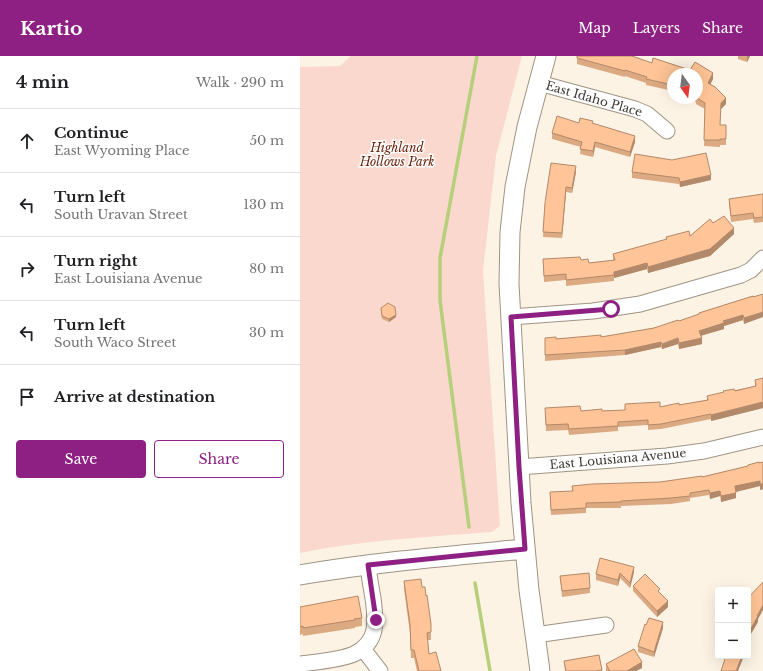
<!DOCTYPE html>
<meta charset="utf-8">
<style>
:root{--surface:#fff;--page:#f6f6f6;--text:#202124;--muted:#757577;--line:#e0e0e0;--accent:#8e2083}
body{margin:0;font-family:"Libre Baskerville",serif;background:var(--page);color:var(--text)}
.controls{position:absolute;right:12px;bottom:12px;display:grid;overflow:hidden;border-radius:4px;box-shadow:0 4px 16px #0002}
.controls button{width:36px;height:36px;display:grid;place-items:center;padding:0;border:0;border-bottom:1px solid var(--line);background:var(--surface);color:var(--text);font:20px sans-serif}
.compass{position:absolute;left:367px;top:12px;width:36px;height:36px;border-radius:50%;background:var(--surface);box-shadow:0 4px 16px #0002;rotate:166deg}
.stop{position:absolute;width:12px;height:12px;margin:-9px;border:3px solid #8e2083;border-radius:50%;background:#fff}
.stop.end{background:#8e2083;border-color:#fff;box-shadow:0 1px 4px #0008}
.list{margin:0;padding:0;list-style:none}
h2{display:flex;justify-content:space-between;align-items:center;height:52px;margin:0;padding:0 16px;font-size:17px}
h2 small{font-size:13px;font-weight:400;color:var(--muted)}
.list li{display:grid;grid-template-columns:26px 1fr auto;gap:12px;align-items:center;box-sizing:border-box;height:64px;padding:0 16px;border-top:1px solid var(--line)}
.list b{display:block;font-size:15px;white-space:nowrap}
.list p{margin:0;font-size:13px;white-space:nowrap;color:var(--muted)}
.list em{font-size:13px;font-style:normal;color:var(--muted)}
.actions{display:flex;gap:8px;padding:12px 16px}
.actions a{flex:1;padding:9px 0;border:1px solid var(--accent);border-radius:4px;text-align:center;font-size:14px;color:var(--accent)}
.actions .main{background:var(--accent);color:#fff}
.icon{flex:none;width:22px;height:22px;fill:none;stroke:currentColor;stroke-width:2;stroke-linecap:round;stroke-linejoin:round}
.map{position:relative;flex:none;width:463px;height:615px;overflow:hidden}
header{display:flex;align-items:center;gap:24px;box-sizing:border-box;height:56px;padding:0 20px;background:var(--accent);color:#fff}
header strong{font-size:19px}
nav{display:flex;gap:22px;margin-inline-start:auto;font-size:14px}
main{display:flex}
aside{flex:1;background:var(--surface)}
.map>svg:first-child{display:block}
</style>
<header>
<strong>Kartio</strong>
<nav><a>Map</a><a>Layers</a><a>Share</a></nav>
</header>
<main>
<aside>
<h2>4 min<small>Walk · 290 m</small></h2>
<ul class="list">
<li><svg class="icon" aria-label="ahead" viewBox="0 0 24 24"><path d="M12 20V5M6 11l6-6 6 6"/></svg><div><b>Continue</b><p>East Wyoming Place</p></div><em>50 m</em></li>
<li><svg class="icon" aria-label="left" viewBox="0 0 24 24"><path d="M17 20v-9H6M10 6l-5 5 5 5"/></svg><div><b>Turn left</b><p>South Uravan Street</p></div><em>130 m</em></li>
<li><svg class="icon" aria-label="right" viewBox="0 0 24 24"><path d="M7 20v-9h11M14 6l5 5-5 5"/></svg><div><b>Turn right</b><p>East Louisiana Avenue</p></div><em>80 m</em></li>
<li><svg class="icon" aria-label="left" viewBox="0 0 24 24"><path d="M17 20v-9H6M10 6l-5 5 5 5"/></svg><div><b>Turn left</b><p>South Waco Street</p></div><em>30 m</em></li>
<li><svg class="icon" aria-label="arrive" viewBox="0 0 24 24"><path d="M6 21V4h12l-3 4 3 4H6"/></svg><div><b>Arrive at destination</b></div></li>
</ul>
<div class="actions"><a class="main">Save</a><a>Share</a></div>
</aside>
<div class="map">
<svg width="463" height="615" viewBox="0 0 463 615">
<rect width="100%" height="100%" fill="#fdf3e4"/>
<!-- green -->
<path fill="#fad8ce" d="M51,0H222L196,100L183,215L200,470L192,476C128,481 63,484 0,497V11L40,10Z"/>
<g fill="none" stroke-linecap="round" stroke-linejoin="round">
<!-- stream -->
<path stroke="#b6cf7b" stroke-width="3.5" d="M169,471L140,244V202L177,0
M175,527L190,615"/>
<!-- minor casing -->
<g stroke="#9f9483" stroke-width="17">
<path id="minor" d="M239,27L335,53L347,58L367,75
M211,261L293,255L340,248L441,219L451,214L463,202
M219,411L367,400L404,395L463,381
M235,579L306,569
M63,593L80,615
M0,608C15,606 41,604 54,598C79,586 76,565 73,542C71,531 69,520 68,509"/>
</g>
<!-- tertiary casing -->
<g stroke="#9f9483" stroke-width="21">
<path id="tertiary" d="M0,519C75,506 150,500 225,493
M240,615L229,534L221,447L209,228L210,176L215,131L227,71L246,0"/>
</g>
<!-- minor -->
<use href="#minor" stroke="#fff" stroke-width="15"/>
<!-- tertiary -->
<use href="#tertiary" stroke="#fff" stroke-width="19"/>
</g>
<!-- wall -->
<path fill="#dba982" d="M277,0H332L352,7L353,2L390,14L395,6L413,17V23L410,28L415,31L426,42V48L421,53L420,69H426V89H420V91L404,90L405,53L396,48V46L389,42H397V18H373V35L346,29V27L325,20V21L277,8Z
M438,0H450L447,6L438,3Z
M279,67H293L335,86L330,101L295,91L293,101L280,98L281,91L252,83V77Z
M276,116L272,137L266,136L262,182L243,181L245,147Z
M332,116L411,124L380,131L379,128L332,122Z
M463,138V166L454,167L453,163L431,166L429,148V143Z
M413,167L434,178L410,200L348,217L347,213L314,222V225L266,230V224L244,226L243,203L281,204L289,207L313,204V198L366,184V181L390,180Z
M453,240L444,268L443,264L424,270V273L401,280L402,288L379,293L378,288L362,293L361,291L325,299L245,305V282L256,283L301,281L354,272L379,265L399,259V257Z
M81,255L96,261L89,266L82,263Z
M463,322V352L411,365V363L361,373L348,374V369L318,371V375L269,379L268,374L246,375L245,352L281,355H302L325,354V348L360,351L379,349L407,344V340L455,330V324Z
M463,406V433L460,434V430L436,436V442L421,446L420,440L410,443L409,439L390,442V445L371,448L321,450V452H286V457L251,459L250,441L272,435V430L360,426L402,421L448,410V409Z
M334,516L330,532L320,522L318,530L296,524V518Z
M260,520L290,532V537L262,541Z
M104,525L122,531L131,568V584H127L129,598L141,615H117L114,602H111L110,577L104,533Z
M333,530L368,551L357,561L333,535Z
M0,551L62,562V570L55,571V572L3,580V578L0,579Z
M346,569L363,572L354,601L338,596V590Z
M299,599L302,615H265L264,605Z
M306,608L342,612L336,615H306Z"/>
<!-- shaded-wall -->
<path fill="#b2896a" d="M447,0H450L447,6Z
M413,17V23L408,33V27Z
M426,42V48L421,53V47Z
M335,80V86L330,101V96Z
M295,86V91L293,101V95Z
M276,110V116L272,137V132Z
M411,119V124L380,131V126Z
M266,131V136L262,182V177Z
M434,172V178L410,200L348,217V211Z
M347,207V213L314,222V216Z
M463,256V261L444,268V262Z
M96,259V261L89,266V263Z
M443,259V264L424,270V273L399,280V275L423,265Z
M378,282V288L362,293V288Z
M402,282V288L379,293V287Z
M361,286V291L325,299V294Z
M463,346V352L411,365V359Z
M460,425V430L435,436V430Z
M460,428H463V433L460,434Z
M420,435V440L410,443V437Z
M436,437V442L421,446V440Z
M334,511V516L330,532V527Z
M320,517V522L318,530V524Z
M368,545V551L357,561V555Z
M463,549V554L458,563V566L448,583V578Z
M363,566V572L354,601V596Z
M442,600H444L438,615H436Z
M342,606V612L336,615H327Z"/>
<!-- building -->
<path fill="#ffc497" stroke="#b2896a" d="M277,0H332L352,7L353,2L390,14L395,6L413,17L408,27L415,31L426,42L421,47L420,69H426V83H420V84H404L405,47L397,42V18H373V29L346,23L347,21L325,14V15L277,2Z
M257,60L279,67L280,62L293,65L292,67L335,80L330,96L295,86L293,95L280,93L282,86L252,77Z
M406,97L411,119L380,126L379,122L332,116L335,98L372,104Z
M251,107L276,110L272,132L266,131L262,177L243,176L245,147Z
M463,138V161L454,162L453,157L431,160L429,143Z
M424,160L434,172L410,193L348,211L347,207L314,216V219L266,224V218L244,220L243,203L280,201L281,204L288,203L289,207L315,204L313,198L367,183L366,181L389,175L390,180L410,163L413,167Z
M463,238V256L444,262L443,259L423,265L424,267L399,275L402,282L379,287L378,282L362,288L361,286L325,294L245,299V282L256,281V283L301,279V281L354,272L378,264L379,265L399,258V257L453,240V241Z
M88,247L95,251L96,259L89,263L82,260L81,252Z
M463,322V346L411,359V358L361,368L348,369V364L318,366V370L269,373L268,368L246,369L245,352L280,350L281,355L302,353V355L325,354V348L360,346V351L379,347V349L408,344L407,340L424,336L423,335L434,333L435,335L456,330L455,324Z
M459,406V407L463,406V428H460V425L435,430L436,437L421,440L420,435L410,437L409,434L390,437V440L371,442L321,445V446L286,447V452L251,454L250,436L273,435L272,430L292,428L360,426L402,420V421L448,410V409Z
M300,502L334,511L330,527L320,517L318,524L296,518Z
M289,517L290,532L262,535L260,520Z
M345,518L360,533L358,535L368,545L357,555L333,530Z
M121,523L122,531H125L126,540L127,539L131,568V576L127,577L129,598L136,596L141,615H119L114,594H111L110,569L104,525Z
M463,526V549L457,560H458L448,578V542Z
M58,540L62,562L54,563L55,564L3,572V570L0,571V551Z
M349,562L363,566L354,596L338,590L345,568L346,569Z
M334,593L342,606L327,615H310L306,608Z
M299,599L302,614L295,615H266L264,605Z
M426,600H442L436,615H421Z"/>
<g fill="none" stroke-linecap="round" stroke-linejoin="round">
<!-- route -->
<path stroke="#8e2083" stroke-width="5" d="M76,564L68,509L225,493L219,411L211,261L311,253"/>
</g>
<g text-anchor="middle" stroke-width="3" stroke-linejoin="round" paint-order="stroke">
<!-- street labels -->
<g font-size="12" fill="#3e3932" stroke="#fff">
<text transform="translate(294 43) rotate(16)" y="4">East Idaho Place</text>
<text transform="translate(318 403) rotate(-5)" y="4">East Louisiana Avenue</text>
</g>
<!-- park labels -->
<g font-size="12" font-style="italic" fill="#6b1f06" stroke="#fff">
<text x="97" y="96">Highland<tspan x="97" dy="14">Hollows Park</tspan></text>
</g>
</g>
</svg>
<div class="controls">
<button>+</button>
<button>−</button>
</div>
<svg class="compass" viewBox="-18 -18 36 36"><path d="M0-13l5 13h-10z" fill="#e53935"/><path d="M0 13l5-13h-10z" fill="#757577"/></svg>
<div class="stop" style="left:311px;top:253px"></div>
<div class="stop end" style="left:76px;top:564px"></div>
</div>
</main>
